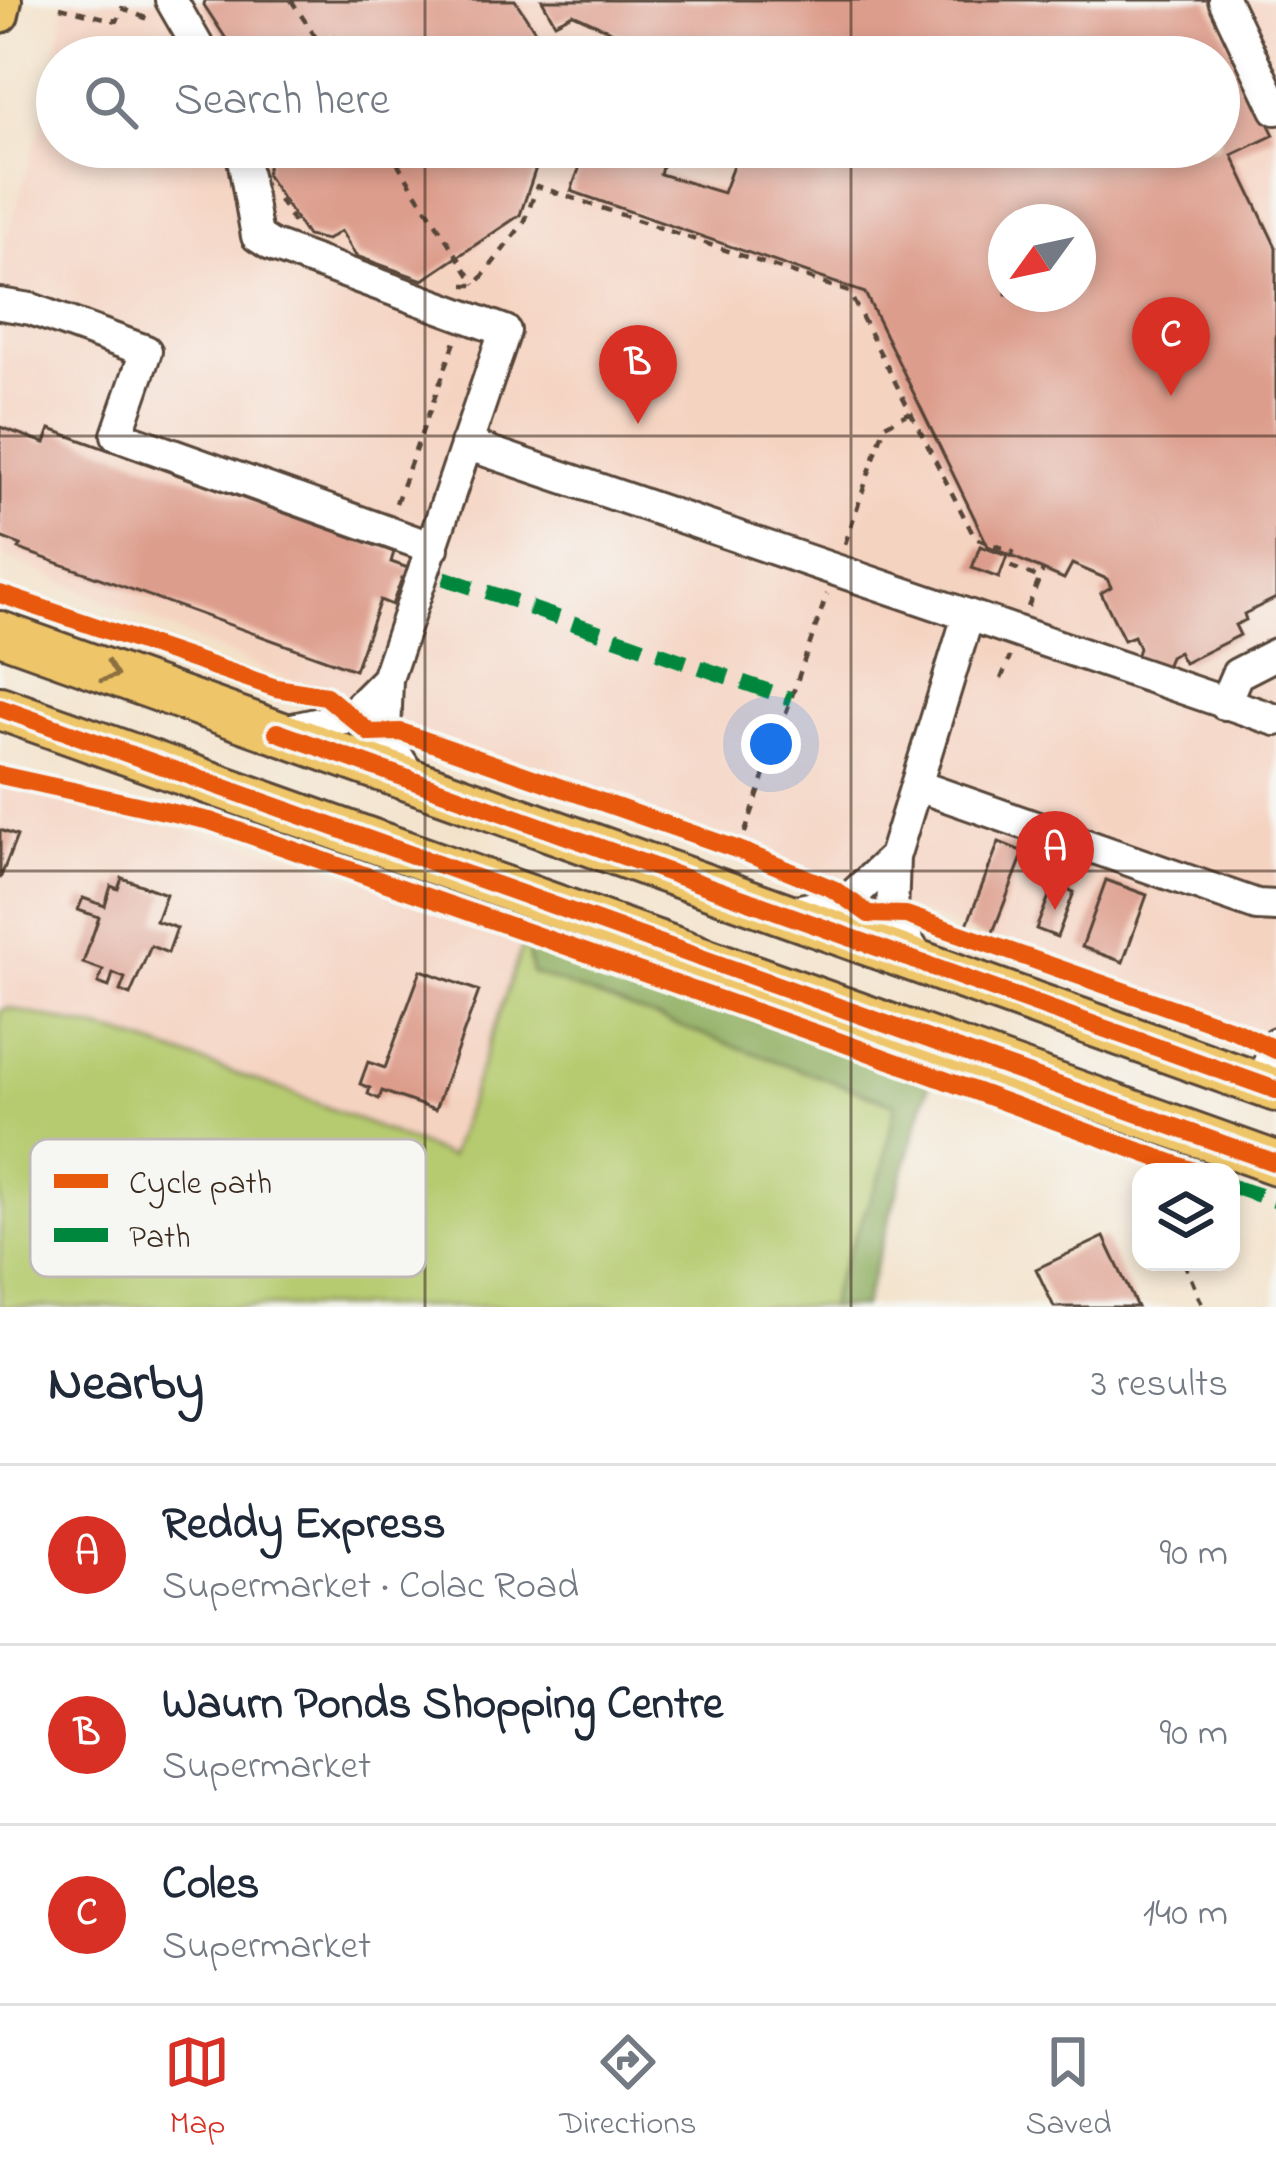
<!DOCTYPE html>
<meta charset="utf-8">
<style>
:root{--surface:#fff;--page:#f2f2f3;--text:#1f2937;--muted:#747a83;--line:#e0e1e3;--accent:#d93025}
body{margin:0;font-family:"Indie Flower",sans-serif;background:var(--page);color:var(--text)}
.controls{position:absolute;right:36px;bottom:36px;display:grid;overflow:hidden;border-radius:24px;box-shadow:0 6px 18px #0003}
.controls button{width:108px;height:108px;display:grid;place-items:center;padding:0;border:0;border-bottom:3px solid var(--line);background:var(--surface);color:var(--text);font:60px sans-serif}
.compass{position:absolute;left:988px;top:204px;width:108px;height:108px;border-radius:50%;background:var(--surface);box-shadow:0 6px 18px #0003;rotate:237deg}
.you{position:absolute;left:771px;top:744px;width:42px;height:42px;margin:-30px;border:9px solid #fff;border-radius:50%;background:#1a73e8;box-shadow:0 0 0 18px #1a73e833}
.badge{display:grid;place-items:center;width:78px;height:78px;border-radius:50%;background:var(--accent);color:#fff;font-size:39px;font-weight:700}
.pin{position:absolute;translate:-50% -99px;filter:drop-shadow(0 3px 6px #0008)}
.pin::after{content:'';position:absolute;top:63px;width:42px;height:36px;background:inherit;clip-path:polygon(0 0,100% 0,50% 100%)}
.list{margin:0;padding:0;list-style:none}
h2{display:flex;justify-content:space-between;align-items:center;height:156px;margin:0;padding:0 48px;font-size:51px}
h2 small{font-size:39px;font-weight:400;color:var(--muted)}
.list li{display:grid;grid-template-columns:78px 1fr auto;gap:36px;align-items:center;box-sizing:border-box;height:180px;padding:0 48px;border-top:3px solid var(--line)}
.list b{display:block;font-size:45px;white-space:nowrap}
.list p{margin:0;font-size:39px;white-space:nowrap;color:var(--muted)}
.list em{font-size:39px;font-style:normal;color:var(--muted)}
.icon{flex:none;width:66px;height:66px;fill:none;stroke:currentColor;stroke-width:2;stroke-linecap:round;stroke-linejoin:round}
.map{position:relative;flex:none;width:1276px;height:1307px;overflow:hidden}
.search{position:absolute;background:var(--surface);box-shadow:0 6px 18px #0003;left:36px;right:36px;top:36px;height:132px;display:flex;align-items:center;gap:30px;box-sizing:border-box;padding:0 42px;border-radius:66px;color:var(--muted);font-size:45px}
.sheet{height:696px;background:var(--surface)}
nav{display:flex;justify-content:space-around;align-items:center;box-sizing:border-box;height:168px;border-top:3px solid var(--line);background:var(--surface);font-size:33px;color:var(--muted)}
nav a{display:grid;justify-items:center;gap:6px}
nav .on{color:var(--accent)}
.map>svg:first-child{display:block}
</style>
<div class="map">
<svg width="1276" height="1307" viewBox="0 0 1276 1307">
<rect width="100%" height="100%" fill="#f6f6f2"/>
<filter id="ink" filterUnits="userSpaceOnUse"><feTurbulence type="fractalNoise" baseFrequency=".00833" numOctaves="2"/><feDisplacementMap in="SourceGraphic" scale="24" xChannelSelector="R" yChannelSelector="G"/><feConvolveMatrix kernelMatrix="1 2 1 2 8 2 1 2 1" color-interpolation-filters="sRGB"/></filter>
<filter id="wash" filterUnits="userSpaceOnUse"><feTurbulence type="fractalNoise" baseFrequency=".004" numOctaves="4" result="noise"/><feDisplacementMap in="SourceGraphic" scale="48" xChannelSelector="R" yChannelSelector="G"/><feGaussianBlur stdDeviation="2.7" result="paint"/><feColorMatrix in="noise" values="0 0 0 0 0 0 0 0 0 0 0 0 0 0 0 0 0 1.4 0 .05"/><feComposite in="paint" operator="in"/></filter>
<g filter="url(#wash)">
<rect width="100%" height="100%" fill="#f3e1c8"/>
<!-- built -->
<path fill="#f5d3c1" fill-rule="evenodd" d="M66,0H1276V1041L399,728L0,554V261L46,106ZM57,57H1219V147H57ZM1006,222H1078V294H1006Z
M0,783L304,859L525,938L450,1157L284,1090L123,1035L9,1008L0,1011Z"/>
<!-- green -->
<path fill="#b6cb6f" stroke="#787a46" stroke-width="3" d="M525,938L921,1080L846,1307H0V1011L9,1008L123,1035L284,1090L450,1157Z"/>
<!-- forest -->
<path fill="#90af62" stroke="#666c40" stroke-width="3" d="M525,938L930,1081L863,1307H829L835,1283L883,1169L895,1104L532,973Z"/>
<g id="blocks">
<!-- building -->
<path fill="#dd9d8c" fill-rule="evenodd" d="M205,0H515L552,57H238L204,5Z
M542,0H1208L1274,135L1232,155L1276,247V598L1244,614L1246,620L1235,625L1240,635L1184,663L1178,652L1170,657L1165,669L1136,657L1139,648L1134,636L1124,640L1101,593L1111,587L1107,579L1072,564L1064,579L988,546L865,293L571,191L587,147H618L663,163L660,174L723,193L740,147H1219V57H668L573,14L555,23ZM1006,222H1078V294H1006Z
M261,147H543L520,215L423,280L356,256L341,231L327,240L307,236L266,174L271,151H261Z
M0,427L45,443L50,429L394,552L391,562L411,569L407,580L402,578L392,605L380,600L355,670L19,549L21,545L0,537Z
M980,546L1007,556L999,578L972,568Z
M0,830L17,836L0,879Z
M999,842L1024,852L990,940L965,930Z
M122,878L166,894L156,921L177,928L168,953L151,946L130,995L120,991L125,978L113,973L109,987L98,983L103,970L83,963L99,917L78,910L83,898L105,906L111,886L118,889Z
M1106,880L1147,895L1123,962L1082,947Z
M1054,884L1074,892L1057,937L1036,929Z
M421,970L479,991L435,1110L382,1091L379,1099L368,1094L370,1088L360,1084L368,1062L385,1068Z
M1104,1237L1137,1307H1054L1036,1269Z"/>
</g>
</g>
<g filter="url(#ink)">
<use href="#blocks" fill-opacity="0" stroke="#574538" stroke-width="3"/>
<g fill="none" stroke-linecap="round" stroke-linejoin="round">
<!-- minor casing -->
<g stroke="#574538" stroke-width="36">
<path id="minor" d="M171,0L204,57
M1224,0L1276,109
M241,147L257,236L271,245L505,331L387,679L385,737L413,781
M0,304L31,309L146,351L117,435L433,548
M466,444L1276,720
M1224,704L1237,674L1276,654
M278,732L349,717L387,679
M918,786L1257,905L1276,906
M786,913L848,900L894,857
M920,962L892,915L894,857L968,616
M1261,1085L1276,1043"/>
</g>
<!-- major casing -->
<g stroke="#574538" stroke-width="42">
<path id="major" d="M0,14L3,0"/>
</g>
<!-- highway casing -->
<g stroke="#574538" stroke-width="48">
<path id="highway" d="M0,633L1276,1090
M0,708L1276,1163"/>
</g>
<!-- path -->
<path stroke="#574538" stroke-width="4.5" stroke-dasharray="9 9" stroke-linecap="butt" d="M291,0L329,57
M60,7L117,21L122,8L150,20
M319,42L334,32
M387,147L475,284
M279,200L295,225
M464,285H476L525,221L537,186L849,292L975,538L1013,552L1009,566L1040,578
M396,503L456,339
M845,544L885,425L911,412
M1028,607L1043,570
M1001,679L1010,657
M739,850L827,594
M1184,1262L1203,1307"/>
<!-- minor -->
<use href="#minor" stroke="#fff" stroke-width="30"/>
<!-- major -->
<use href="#major" stroke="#eec569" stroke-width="36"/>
<!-- highway -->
<use href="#highway" stroke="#eec569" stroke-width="42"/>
<!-- quiet -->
<path stroke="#00873e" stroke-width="15" stroke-dasharray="30 15" stroke-linecap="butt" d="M444,578L530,606
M530,608L791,699
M1231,1186L1276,1201"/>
<!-- cycleway casing -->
<g stroke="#f6f6f2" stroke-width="26">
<path id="cycleway" d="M0,594L276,688L326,696L370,733L401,732L739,850L833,889L869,914L906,915L1234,1030L1276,1050
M0,708L1276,1163
M277,732L1276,1090
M0,775L210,821L835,1040L1196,1172"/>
</g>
<!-- cycleway -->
<use href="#cycleway" stroke="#e8590c" stroke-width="18"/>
</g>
<!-- one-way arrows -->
<defs><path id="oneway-chevron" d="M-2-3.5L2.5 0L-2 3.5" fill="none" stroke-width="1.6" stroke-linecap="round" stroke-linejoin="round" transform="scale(3)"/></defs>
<use stroke="#8c7040" href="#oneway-chevron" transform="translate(110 673) rotate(20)"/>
</g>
<!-- grid -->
<path fill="none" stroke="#3b2a1e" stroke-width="3" stroke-opacity="0.55" d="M425,0V57M851,0V57M425,147V1307M851,147V1307M0,436H1276M0,871H1276"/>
<!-- legend -->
<rect x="30" y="1139" width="396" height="138" rx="18" fill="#f6f6f2" stroke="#beb9b2" stroke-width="3"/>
<rect x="54" y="1174" width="54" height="14" fill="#e8590c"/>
<rect x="54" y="1228" width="54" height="14" fill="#00873e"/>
<g font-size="33" fill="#3b2a1e">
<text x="129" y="1193">Cycle path</text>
<text x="129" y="1247">Path</text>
</g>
</svg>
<div class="controls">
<button><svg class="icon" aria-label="layers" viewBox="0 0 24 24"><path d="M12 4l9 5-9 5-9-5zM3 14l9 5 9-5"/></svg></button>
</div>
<svg class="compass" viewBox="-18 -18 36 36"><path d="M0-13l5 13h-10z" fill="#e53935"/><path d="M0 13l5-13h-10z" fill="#747a83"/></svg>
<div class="you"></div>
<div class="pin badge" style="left:1055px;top:910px">A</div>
<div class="pin badge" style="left:638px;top:424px">B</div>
<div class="pin badge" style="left:1171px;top:396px">C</div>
<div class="search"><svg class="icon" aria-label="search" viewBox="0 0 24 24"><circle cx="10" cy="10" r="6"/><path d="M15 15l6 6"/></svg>Search here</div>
</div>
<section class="sheet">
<h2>Nearby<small>3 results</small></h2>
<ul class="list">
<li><span class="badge">A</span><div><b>Reddy Express</b><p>Supermarket · Colac Road</p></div><em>90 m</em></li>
<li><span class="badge">B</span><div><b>Waurn Ponds Shopping Centre</b><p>Supermarket</p></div><em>90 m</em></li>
<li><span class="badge">C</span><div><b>Coles</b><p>Supermarket</p></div><em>140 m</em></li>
</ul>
</section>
<nav>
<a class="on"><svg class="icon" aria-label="map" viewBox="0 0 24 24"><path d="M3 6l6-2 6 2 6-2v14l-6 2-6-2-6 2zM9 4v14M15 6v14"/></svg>Map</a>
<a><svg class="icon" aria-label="directions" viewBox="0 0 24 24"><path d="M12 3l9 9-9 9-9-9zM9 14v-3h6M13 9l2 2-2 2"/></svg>Directions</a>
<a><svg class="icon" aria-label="saved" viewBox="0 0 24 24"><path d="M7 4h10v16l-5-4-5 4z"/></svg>Saved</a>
</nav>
